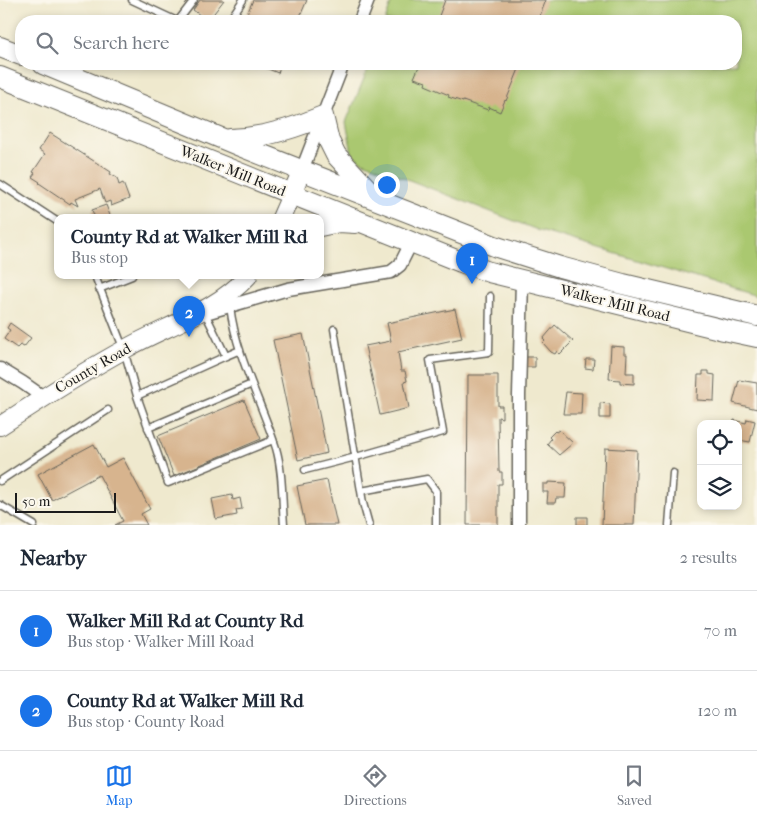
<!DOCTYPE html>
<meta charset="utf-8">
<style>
:root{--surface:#fff;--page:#f2f2f3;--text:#1f2937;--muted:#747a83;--line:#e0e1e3;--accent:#1a73e8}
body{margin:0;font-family:"IM FELL French Canon",serif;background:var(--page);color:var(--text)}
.controls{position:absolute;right:15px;bottom:15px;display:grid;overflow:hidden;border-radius:10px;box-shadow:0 2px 8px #0003}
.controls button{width:45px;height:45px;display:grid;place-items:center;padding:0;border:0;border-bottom:1px solid var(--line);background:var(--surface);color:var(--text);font:25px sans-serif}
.scale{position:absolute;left:15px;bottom:12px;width:101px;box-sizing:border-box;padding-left:5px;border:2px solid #1c1c1c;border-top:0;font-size:14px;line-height:18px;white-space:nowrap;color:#1c1c1c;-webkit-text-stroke:4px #fbf7ec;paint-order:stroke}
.you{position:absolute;left:386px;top:184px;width:18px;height:18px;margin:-12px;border:4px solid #fff;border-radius:50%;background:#1a73e8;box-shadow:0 0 0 8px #1a73e833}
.badge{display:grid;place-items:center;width:32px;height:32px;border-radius:50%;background:var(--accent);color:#fff;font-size:16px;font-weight:700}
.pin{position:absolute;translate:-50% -41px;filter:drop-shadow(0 1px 2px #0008)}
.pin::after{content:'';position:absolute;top:26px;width:18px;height:15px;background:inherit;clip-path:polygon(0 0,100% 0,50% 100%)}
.popup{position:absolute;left:54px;top:214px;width:270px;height:65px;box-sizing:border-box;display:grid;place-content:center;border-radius:10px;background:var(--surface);filter:drop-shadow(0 1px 4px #0005);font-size:16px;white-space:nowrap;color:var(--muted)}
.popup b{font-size:19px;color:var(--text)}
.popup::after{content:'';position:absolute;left:50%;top:100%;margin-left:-10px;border:10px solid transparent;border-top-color:var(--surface)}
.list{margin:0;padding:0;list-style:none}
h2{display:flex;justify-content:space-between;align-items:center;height:65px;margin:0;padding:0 20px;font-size:21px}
h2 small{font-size:16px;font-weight:400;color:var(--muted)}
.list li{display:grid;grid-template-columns:32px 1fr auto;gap:15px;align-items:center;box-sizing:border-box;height:80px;padding:0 20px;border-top:1px solid var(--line)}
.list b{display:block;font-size:19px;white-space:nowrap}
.list p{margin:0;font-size:16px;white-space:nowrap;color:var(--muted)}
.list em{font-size:16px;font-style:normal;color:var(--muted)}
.icon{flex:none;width:28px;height:28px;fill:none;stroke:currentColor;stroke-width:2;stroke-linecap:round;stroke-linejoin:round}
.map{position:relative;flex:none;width:757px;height:525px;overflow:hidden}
.search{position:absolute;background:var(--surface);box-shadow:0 2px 8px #0003;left:15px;right:15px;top:15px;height:55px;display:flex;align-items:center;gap:12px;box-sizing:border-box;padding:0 18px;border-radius:20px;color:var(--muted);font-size:19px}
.sheet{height:225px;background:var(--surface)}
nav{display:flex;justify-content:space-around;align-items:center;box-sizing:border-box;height:70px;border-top:1px solid var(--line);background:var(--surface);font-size:14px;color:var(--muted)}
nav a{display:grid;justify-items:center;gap:2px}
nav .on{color:var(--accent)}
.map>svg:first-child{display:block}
</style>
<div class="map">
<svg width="757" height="525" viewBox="0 0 757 525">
<rect width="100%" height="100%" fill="#fbf7ec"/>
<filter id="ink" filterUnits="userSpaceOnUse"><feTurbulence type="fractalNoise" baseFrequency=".02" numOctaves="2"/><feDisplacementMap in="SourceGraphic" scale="10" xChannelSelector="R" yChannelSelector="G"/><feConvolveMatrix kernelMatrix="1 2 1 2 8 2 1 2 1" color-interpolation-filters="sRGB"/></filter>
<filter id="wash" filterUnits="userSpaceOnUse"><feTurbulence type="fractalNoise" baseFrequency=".0096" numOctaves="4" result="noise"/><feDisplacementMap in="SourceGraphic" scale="20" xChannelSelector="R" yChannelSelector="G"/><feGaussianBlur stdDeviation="1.12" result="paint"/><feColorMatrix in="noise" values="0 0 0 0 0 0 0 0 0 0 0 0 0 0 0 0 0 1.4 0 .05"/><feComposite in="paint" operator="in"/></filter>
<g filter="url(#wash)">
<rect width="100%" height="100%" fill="#efe9ce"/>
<!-- green -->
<path fill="#aac86f" stroke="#637246" d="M392,0H757V296L540,231L353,158L346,122L370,64H736V21H385Z"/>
<g id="blocks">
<!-- building -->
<path fill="#d7b48e" d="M200,0H224L208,21L193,10Z
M253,0H307L298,21H244Z
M445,0H546L538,21H437Z
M256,64H281L278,73Z
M420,64H521L506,101L505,100L500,112L489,107L488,110L463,101V102L448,97L449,95L425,85L426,82L414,78Z
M50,133L111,172L110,174L117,178L119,185L123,183L129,199L111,206L110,201L105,203L100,189L75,199L78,206L71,202L70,204L39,183L40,182L32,177L35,173L33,172L45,154L39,150Z
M106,205L111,218H95L92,210Z
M455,309L462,338L398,352L401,371H405L407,381L404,382L409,408L380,415L365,346L391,341L387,323Z
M10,323L31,338L24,347L20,345L17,348L4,339L10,330L7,328Z
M555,325L573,341L560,354L557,351L555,354L551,352L543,343L545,341L543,339Z
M303,334L327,453L298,460L273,340Z
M611,346L624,347V354H627L626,373H634V384L620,383V380L609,379Z
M526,357H535V367H526Z
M586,359H594L593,369L585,368Z
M703,371H709V374L715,375L714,401L697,400L698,375H703Z
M468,375H498V406H502V418L498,417L499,472H502V484H498V525H467Z
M739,380L757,383V409L733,403Z
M566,392L582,393L581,414H563Z
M244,400L261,439L174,476L158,436Z
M600,403L610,404V418H600Z
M747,419L755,421L750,442L738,440V424H733L734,420L746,423Z
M559,430L573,443L559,455L547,444L551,439L549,437L555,431L556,432Z
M94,444L106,467L123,458L150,509L141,514L147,525H115L123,521L99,475L52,500L38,474Z
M605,448L637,450L634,525H602Z
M327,480L337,525H305L297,486Z
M548,482L566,483L565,498H556L555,503H547L548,492H543V484H548Z
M232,495L233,500L240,498L242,509L236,510L237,515L216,519L212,499Z
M577,517H587V525H577Z"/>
</g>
</g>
<g filter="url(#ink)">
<use href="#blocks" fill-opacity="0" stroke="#66645a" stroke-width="1"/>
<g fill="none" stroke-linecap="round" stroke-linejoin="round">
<!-- lane casing -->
<g stroke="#66645a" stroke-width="9">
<path id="lane" d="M132,0L177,21
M178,21L194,0
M229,21L243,0
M0,184L58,222
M95,276L124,350L137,396L226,356L205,313
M99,289L132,276
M230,306C236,356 261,401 276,448C283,472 282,500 284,525
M334,329L363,503L369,525
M226,356L240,350
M137,396L168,483L273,440
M148,428L252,384
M305,470L356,457L443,432L430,360L489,352L490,296
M0,481L108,410
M361,491L427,479L436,491V525
M0,505L34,525
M669,525L673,473"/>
</g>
<!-- street casing -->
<g stroke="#66645a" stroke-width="15">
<path id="street" d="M360,21L368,0
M302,170L343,64
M209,312L288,289L391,272L400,265L411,243
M0,369L23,383L43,397
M519,525V395L522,280"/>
</g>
<!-- secondary casing -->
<g stroke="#66645a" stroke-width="20">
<path id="secondary" d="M281,218L302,170
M0,426C41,399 83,372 127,348C168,325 215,312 248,276"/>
</g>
<!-- primary casing -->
<g stroke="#66645a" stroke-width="22">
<path id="primary" d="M0,47L21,55
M43,64L240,146L497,247L560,267L623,284L757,316
M0,77L461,262L489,272L724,330L757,337
M230,139C263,138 293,129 323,116L329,141L336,155L374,196
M320,226L339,222L355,223"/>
</g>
<!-- lane -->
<use href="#lane" stroke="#fff" stroke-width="6"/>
<!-- street -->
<use href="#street" stroke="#fff" stroke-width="12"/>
<!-- secondary -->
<use href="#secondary" stroke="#fff" stroke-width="18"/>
<!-- primary -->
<use href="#primary" stroke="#fff" stroke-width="20"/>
</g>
</g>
<g text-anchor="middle" stroke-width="4" stroke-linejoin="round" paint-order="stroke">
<!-- street labels -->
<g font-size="15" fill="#1c1c1c" stroke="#fbf7ec">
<text transform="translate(233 171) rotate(22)" y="5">Walker Mill Road</text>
<text transform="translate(615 303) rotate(14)" y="5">Walker Mill Road</text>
<text transform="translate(93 368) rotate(-30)" y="5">County Road</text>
</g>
</g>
</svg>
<div class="controls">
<button><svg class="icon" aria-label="locate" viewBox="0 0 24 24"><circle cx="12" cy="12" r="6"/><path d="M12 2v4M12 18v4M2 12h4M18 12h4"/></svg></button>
<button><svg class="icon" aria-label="layers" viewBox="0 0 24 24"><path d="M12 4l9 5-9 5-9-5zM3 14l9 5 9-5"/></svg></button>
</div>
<div class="scale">50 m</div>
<div class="you"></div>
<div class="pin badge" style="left:472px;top:284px">1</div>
<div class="pin badge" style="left:189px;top:337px">2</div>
<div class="popup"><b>County Rd at Walker Mill Rd</b>Bus stop</div>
<div class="search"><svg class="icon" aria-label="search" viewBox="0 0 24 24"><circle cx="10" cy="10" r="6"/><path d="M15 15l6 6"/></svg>Search here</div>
</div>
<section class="sheet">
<h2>Nearby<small>2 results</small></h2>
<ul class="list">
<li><span class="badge">1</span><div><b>Walker Mill Rd at County Rd</b><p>Bus stop · Walker Mill Road</p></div><em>70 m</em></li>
<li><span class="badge">2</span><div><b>County Rd at Walker Mill Rd</b><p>Bus stop · County Road</p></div><em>120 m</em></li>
</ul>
</section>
<nav>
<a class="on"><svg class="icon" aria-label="map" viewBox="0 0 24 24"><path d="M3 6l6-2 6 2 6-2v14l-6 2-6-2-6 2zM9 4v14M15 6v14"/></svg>Map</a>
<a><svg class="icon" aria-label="directions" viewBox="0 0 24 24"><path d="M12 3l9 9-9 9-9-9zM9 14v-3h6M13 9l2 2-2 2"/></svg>Directions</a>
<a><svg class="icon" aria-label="saved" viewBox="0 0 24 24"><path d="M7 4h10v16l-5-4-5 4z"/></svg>Saved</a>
</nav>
